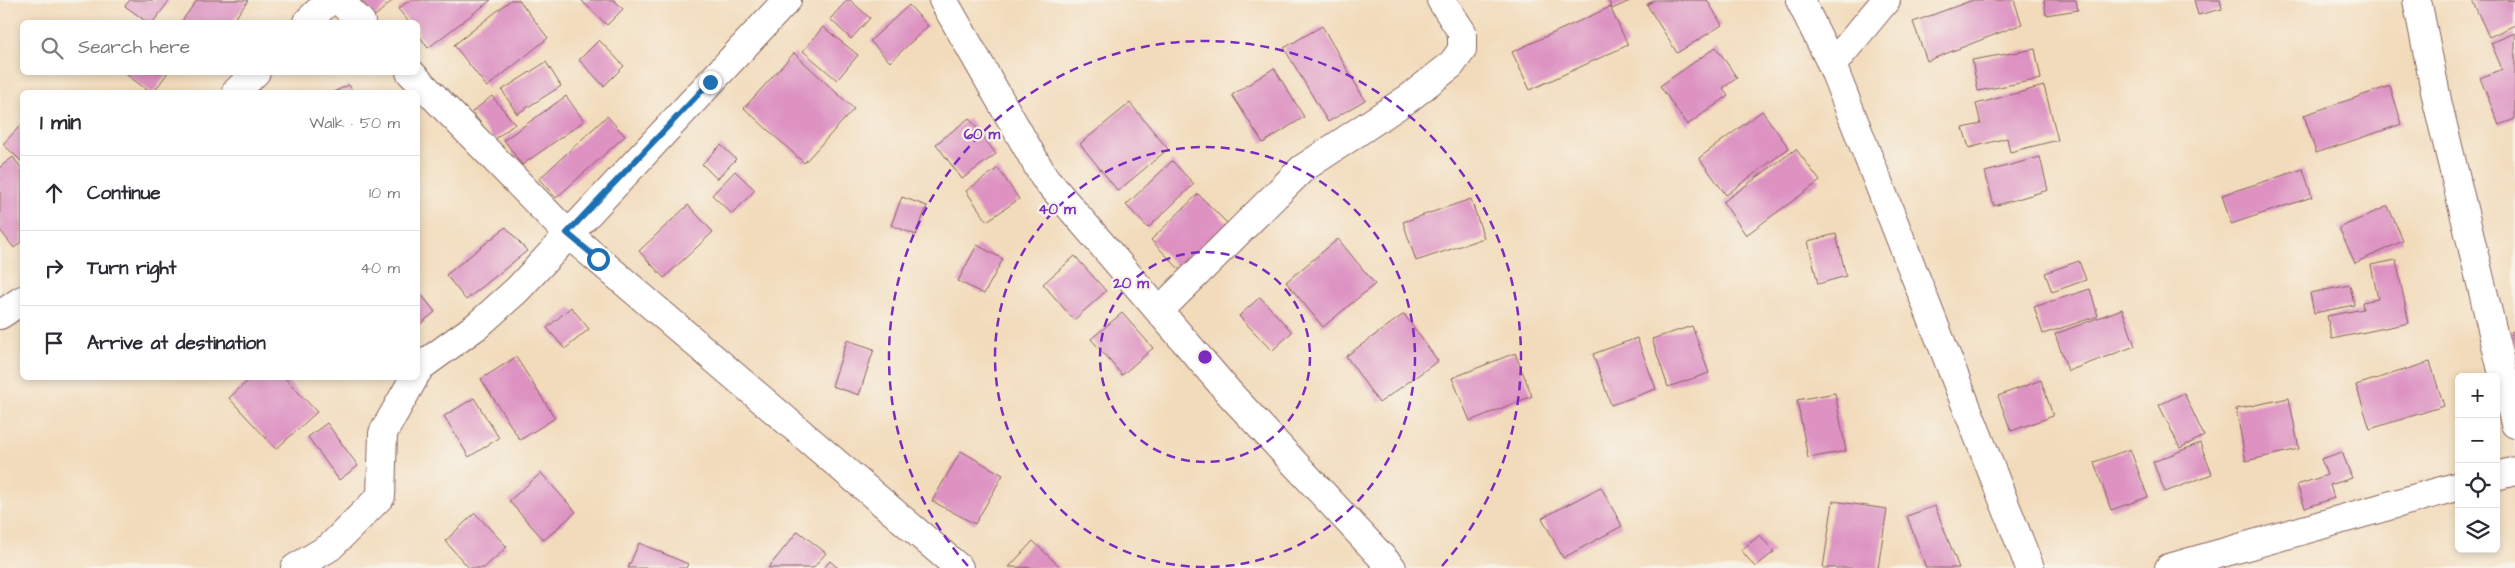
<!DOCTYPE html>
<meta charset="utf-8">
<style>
:root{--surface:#fff;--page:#f7f7f7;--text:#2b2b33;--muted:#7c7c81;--line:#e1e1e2}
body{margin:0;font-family:"Architects Daughter",sans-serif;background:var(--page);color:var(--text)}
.controls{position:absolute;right:15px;bottom:15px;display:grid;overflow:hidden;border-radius:8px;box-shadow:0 2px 8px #0003}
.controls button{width:45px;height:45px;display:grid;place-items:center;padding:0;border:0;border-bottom:1px solid var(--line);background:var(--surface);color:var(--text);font:25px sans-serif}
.stop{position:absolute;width:15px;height:15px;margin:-11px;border:4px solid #1f6fb2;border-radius:50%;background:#fff}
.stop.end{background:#1f6fb2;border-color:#fff;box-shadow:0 1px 5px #0008}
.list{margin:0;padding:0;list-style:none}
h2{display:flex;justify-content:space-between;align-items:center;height:65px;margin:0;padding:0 20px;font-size:21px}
h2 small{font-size:16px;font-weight:400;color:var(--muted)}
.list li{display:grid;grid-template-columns:32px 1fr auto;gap:15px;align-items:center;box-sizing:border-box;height:75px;padding:0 20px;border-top:1px solid var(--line)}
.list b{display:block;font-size:19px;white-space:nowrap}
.list em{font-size:16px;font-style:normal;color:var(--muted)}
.icon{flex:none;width:28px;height:28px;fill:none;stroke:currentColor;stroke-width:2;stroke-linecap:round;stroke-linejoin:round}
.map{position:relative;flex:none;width:2515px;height:568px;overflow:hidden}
.search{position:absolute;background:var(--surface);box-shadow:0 2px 8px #0003;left:20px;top:20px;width:400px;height:55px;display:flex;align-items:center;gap:12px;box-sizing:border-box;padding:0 18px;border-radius:8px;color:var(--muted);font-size:19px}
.panel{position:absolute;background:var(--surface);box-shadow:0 2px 8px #0003;left:20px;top:90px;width:400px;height:290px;border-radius:8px}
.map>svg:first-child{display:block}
</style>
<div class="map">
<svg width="2515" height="568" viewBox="0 0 2515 568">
<rect width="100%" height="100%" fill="#f7f3e8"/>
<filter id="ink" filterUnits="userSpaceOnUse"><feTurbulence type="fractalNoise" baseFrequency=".02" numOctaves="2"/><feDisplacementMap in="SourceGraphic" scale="10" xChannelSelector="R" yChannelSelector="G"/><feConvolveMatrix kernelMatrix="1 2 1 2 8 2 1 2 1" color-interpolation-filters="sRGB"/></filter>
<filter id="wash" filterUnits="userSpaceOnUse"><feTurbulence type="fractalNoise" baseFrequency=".0096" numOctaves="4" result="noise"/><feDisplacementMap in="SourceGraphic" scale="20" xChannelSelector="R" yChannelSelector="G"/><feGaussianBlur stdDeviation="1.12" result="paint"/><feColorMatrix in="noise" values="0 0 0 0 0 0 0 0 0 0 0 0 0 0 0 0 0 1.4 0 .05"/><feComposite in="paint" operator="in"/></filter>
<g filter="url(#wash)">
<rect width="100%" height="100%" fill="#f2dbbb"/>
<g id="blocks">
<!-- building -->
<path fill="#dd92c2" d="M130,0H170L153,22H147L125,6Z
M197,0H246L248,1L232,22H181Z
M361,0H393L375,16Z
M410,0H491L428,48L418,34V22H409L398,9Z
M511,0H519L548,38L487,87L454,45Z
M581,0H614L623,9L607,25Z
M847,0H850L870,18L851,39L830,19Z
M1608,0H1632L1612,9Z
M1654,0H1707L1722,25L1677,53L1647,5Z
M1973,0H2014L2022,24L1927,61L1913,22Z
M2044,0H2076L2078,10L2046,15Z
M2194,0H2220L2222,9L2198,15Z
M2472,0H2515V25L2489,37Z
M909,5L928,26L890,62L870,41Z
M1610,7L1628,45L1530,90L1512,52Z
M1322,26L1365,100L1328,122L1284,48Z
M823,27L858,55L837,80L803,51Z
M2515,33V119L2499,125L2480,78L2502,69L2491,43Z
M599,40L624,66L604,86L579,60Z
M1716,47L1737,78L1723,88L1728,96L1687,125L1660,86Z
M2035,49L2041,79L1978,91L1972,60Z
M794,53L854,109L804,163L744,108Z
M546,62L561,86L517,114L502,90Z
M1274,68L1304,117L1263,143L1232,95Z
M123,72H168L154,92H150Z
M349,85L353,92H333Z
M2044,86L2058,140L2010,152L2007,138L1969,148L1963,128L1981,124L1976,104Z
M2390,86L2402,124L2316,153L2304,115Z
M492,96L515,124L494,140L472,112Z
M566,96L584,121L522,165L504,140Z
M1130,103L1168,149L1118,191L1080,144Z
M1762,111L1789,148L1726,195L1699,158Z
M607,116L625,136L556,198L539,179Z
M969,118L996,154L962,179L936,144Z
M22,124V162L3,144Z
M721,145L736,159L717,179L702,164Z
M1796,149L1820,181L1746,235L1723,202Z
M13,157L22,169V241L14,248L0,230V167Z
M2040,157L2048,190L1994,206L1985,172Z
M1172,161L1194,184L1148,228L1126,205Z
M998,168L1019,199L987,221L966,191Z
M2303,169L2312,197L2231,224L2222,195Z
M735,171L755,190L732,214L712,195Z
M1198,194L1228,224L1181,271L1151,240Z
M902,197L927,206L916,235L891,225Z
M1471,199L1484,238L1416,261L1403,222Z
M688,205L713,232L664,278L639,251Z
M2388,206L2403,241L2355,263L2339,228Z
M506,227L527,251L466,300L446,275Z
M1836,234L1846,276L1818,284L1808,241Z
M1338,239L1375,284L1323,327L1286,282Z
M977,245L1003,259L984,294L958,281Z
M1075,256L1106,291L1074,320L1043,284Z
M2396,260L2409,323L2332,339L2327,316L2363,309L2362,302L2378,299L2371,265Z
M2079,261L2086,280L2052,292L2045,273Z
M2350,285L2354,305L2314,313L2310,293Z
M2090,289L2098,316L2043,334L2034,307Z
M418,290L435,312L418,326Z
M1260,297L1292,332L1272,351L1239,316Z
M571,307L589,329L565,349L547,328Z
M2122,309L2135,346L2068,371L2055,334Z
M1122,313L1153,348L1122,375L1091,339Z
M1404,314L1438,361L1379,403L1346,356Z
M1692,326L1709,373L1668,387L1652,339Z
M2515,331V348H2514L2511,332Z
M1637,338L1656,389L1611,405L1593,354Z
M847,340L874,349L859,395L832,386Z
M1515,353L1532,396L1470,421L1452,378Z
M516,357L555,418L520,440L481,379Z
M2430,362L2444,406L2370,429L2356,385Z
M251,378H285L317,412L276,449L229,398Z
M2041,380L2053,416L2011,431L1998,396Z
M1835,393L1846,451L1808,458L1797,400Z
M2184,393L2204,436L2180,448L2159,405Z
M474,398L499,438L469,457L444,416Z
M2289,398L2299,449L2246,461L2236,409Z
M327,423L358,466L339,480L308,437Z
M2200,443L2212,474L2165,492L2153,462Z
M2130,449L2148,497L2111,510L2094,462Z
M961,451L1003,475L975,524L932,501Z
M2342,452L2352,478L2330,485L2334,498L2305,508L2297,485L2327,475L2321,459Z
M541,473L576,512L544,540L509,501Z
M1601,487L1622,526L1563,558L1542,518Z
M1833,501L1887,509L1878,568H1823Z
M1935,506L1959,568H1926L1907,516Z
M475,513L507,547L484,568H469L445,541Z
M798,531L826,553L813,568H768Z
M1760,535L1774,552L1755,567L1741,550Z
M1033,541L1061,568L1009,567Z
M639,543L688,564L686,568H628Z
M830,561L838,568H824Z"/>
</g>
</g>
<g filter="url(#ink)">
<use href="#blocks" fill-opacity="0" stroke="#85615d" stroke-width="1"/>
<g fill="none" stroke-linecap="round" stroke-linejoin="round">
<!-- minor casing -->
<g stroke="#85615d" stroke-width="30">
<path id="minor" d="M339,0L361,22
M943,0L1044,177L1231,395L1392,568
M1800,0L1832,65L2030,568
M2417,0L2438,105L2515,424
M307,22L330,0
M1832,65L1886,0
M410,72L567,233L959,568
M236,92L256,72
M1159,311L1302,169L1409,98L1451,65L1462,50V32L1441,0
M0,315L22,300
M418,371L420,367L478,325L517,290L787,0
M2496,476L2515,471
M295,568L330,547L381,496L383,433L414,378
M2169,568L2459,486"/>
</g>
<!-- minor -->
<use href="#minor" stroke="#fff" stroke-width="28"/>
</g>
</g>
<g fill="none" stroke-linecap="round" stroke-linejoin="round" filter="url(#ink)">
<!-- route -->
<path stroke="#1f6fb2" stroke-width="6" d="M598,259L567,233L710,82"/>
</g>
<!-- distance rings -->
<g fill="none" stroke="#7b2cbf" stroke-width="2.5" stroke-dasharray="9 6">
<circle cx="1205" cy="357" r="105"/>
<circle cx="1205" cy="357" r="210"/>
<path d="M968 566A316 316 0 1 1 1442 566"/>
</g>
<circle cx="1205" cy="357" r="8" fill="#7b2cbf" stroke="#f7f3e8" stroke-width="2.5"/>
<g font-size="15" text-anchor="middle" font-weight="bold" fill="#7b2cbf" stroke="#f7f3e8" stroke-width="4.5" stroke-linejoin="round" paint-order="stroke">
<text x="982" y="139">60 m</text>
<text x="1057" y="214">40 m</text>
<text x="1131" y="288">20 m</text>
</g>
</svg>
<div class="controls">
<button>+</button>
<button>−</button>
<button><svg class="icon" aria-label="locate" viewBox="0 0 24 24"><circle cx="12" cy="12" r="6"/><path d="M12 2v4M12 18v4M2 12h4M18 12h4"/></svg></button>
<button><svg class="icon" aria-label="layers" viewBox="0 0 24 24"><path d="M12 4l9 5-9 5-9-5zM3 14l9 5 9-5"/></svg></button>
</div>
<div class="stop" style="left:598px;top:259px"></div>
<div class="stop end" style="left:710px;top:82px"></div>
<div class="search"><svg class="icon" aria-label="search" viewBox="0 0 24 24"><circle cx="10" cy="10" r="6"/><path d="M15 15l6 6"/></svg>Search here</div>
<section class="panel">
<h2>1 min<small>Walk · 50 m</small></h2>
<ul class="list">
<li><svg class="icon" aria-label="ahead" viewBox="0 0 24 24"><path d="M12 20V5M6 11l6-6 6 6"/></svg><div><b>Continue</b></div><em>10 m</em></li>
<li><svg class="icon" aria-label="right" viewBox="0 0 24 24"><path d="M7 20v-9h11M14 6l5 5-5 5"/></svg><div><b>Turn right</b></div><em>40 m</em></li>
<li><svg class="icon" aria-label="arrive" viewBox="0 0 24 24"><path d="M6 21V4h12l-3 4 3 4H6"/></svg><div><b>Arrive at destination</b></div></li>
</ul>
</section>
</div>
